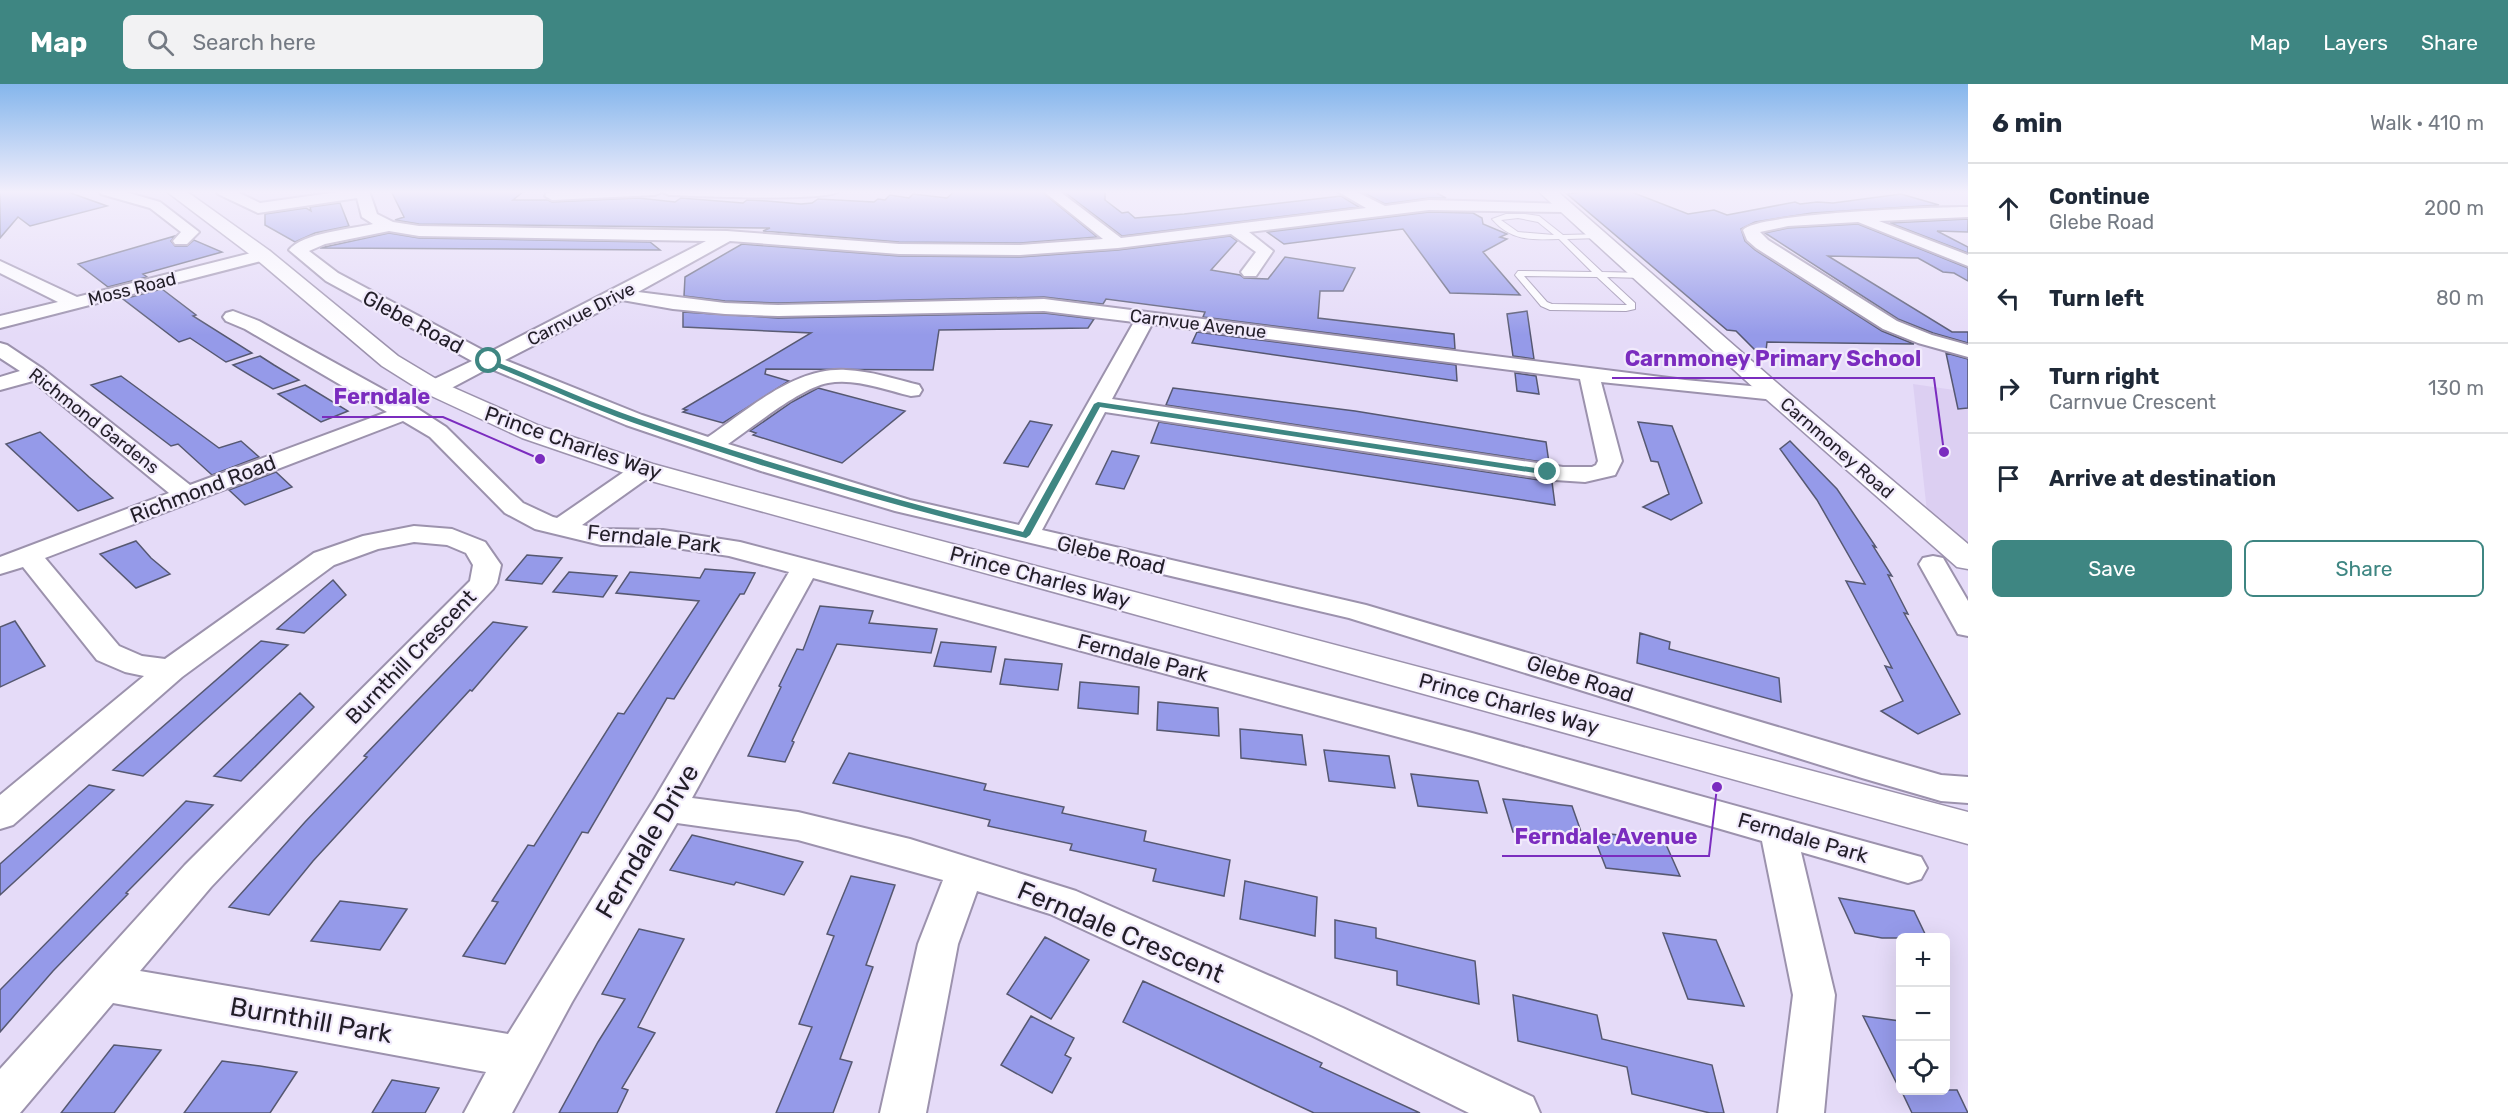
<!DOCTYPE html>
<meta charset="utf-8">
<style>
:root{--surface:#fff;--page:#f2f2f3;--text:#1f2937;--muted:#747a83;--line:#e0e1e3;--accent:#3e8682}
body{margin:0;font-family:Rubik,sans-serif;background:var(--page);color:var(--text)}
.controls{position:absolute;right:18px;bottom:18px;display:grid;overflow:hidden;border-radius:9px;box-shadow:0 6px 24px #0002}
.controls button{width:54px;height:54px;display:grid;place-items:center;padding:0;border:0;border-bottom:2px solid var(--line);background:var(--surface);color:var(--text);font:30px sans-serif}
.stop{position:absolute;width:18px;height:18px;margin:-14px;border:4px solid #3e8682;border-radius:50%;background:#fff}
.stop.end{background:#3e8682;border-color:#fff;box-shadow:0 2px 6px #0008}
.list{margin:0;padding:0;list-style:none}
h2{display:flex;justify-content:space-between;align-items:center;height:78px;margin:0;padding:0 24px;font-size:26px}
h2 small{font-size:20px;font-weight:400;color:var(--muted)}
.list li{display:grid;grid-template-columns:39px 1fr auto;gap:18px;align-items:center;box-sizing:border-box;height:90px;padding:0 24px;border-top:2px solid var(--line)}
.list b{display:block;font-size:22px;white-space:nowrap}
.list p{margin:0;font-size:20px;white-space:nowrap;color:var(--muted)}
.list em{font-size:20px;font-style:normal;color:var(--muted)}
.actions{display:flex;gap:12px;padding:18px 24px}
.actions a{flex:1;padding:14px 0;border:2px solid var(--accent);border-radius:9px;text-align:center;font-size:21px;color:var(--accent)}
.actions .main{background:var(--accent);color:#fff}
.icon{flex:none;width:33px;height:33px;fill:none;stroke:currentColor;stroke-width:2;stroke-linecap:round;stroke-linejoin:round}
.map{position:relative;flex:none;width:1968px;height:1029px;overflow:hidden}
header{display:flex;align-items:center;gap:36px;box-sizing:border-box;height:84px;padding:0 30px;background:var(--accent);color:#fff}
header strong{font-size:28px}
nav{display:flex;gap:33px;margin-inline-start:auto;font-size:21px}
.search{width:420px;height:54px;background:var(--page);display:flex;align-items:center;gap:15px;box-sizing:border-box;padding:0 21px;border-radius:9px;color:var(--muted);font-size:22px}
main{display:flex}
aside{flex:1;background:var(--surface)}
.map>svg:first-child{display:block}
</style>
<header>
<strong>Map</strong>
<div class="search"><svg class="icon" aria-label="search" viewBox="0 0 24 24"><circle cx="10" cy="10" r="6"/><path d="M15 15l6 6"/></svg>Search here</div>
<nav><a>Map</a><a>Layers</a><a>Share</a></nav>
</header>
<main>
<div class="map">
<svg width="1968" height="1029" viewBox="0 0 1968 1029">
<rect width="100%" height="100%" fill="#e5dbf8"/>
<!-- built -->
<path fill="#dccff2" d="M1913,300L1968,308V458L1927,428Z"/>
<!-- building -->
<path fill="#959ae9" stroke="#565871" stroke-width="1.5" d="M0,107H65L107,122L30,142L18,133L0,154Z
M391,107H524L513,116H548L552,118L638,114L675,118L681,114L743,119L747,116L767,117L801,120L812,119L818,115L874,118L878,115L885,116L890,111L909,114L913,110L947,114L955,107H1041L1097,153L1020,159L899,158L763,147L770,144L419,140L395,136L404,133Z
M1063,107H1105V116L1122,129L1128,128L1135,134L1184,130L1341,112L1359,123L1122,152Z
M1378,107H1433L1446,114H1429L1385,120L1364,109Z
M1592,107H1629L1688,130L1714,126L1727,131L1795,118L1800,120L1817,118L1833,119L1901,110L1939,121L1812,129L1755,138L1741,145L1745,157L1755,166L1882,247L1914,260L1767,258L1765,276L1736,247L1727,246L1567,110Z
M340,119L349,142L315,149L295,158L265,141V130L306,124L311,127L310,123Z
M1429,128L1473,129L1482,134L1483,140L1507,150L1500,153L1507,155L1483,168L1520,211L1450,209L1403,145L1284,160L1267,148Z
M1968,135V148L1937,147L1968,163V169L1890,139Z
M1858,140L1968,184V197L1954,189L1943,188L1918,174L1828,172L1952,248H1968V259L1933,249L1898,235L1765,149L1788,144Z
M389,149L419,154L650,158L660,166L320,164Z
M175,152L171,157L175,162H187L194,156L222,168L143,190L147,193L108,203L78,180Z
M1230,152L1237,157L1211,186L1240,191L1244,194L1268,195L1285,173L1355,184L1343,207H1320L1318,234L1454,250L1455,265L1203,233L1205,228L1106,215L1103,220L1044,213L778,219L725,217L684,212L685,193L742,160L899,172L1020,173L1118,166Z
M162,205L196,231L193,232L252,269L226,278L190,254L179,258L123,215Z
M1527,227L1534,275L1513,272L1507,230Z
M683,228L778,234L1044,229L1094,235L1088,244L939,246L933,286L766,285L765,290L789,297L723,339L683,328L687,326L683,325L811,249L683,243Z
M1197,248L1456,281L1457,297L1192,259Z
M1946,269L1968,275V324L1958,325Z
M260,272L274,281L299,296L273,305L233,281Z
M1515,289L1536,292L1539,310L1517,307Z
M121,292L219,364L241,357L259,373L212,391L178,360L171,362L91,301Z
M305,301L348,327L321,338L278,310Z
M818,304L905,327L842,379L753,351L756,349L750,347L792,318Z
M1173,304L1355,327L1546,358L1549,379L1166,321Z
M1030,337L1052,341L1028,383L1004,379Z
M1159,338L1552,398L1555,421L1151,359Z
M1638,338L1672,342L1702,419L1671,436L1643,423L1669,410L1658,378L1651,377Z
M40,348L89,393L113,414L78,427L6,360Z
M1790,357L1837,405L1876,463L1873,462L1892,492L1888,491L1908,530L1904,529L1960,630L1918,650L1881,627L1903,617L1885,582L1892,584L1846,497L1865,500L1817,416L1780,365Z
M1112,367L1139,372L1124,405L1096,400Z
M276,388L292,403L245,421L229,406Z
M136,457L151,474L170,490L136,504L100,470Z
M527,471L562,474L542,500L506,496Z
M705,485L755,489L744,510H740L674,615L667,614L588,749L582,748L505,880L463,872L498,818L492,817L528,761L534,762L618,629L624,630L699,517L616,509L630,488L700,494Z
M569,488L617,492L603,513L553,508Z
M333,496L346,511L304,549L277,545Z
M820,522L873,527L869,539L937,545L931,569L837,560L792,657L794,658L785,678L748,672L781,603L779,602L797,565L803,566Z
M15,537L45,582L0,603V543Z
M493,538L527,543L472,607L470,606L313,777L269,831L229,823L305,738L367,673L364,672Z
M1640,549L1670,558L1669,565L1779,594L1781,618L1637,579Z
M261,557L288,561L143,692L113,686Z
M941,558L996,563L991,588L934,582Z
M1005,575L1062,580L1058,606L1000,600Z
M1080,598L1139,603L1138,630L1078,624Z
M300,609L314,623L241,697L214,692Z
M1158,618L1218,624L1219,652L1157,646Z
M1240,645L1302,651L1306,681L1241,674Z
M1324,666L1389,672L1395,704L1329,697Z
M849,669L986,700L984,706L1064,723L1062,729L1146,747L1144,757L1230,776L1224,812L1153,797L1156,785L1070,766L1072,760L988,742L990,736L833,699Z
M1411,690L1478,697L1487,729L1418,722Z
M89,701L114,706L0,811V780Z
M1503,715L1572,722L1584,756L1513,748Z
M186,717L213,721L126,809L128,810L53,887L0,948V906Z
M1592,748L1664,756L1680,792L1606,784Z
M692,751L764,768L803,778L784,811L736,798L734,801L670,786Z
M851,792L895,801L866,881L873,883L840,975L852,978L833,1029H776L812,943L799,940L834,852L827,850Z
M1245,797L1317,813L1315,852L1240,835Z
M1839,814L1914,827L1927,854H1882L1855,849Z
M340,817L374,821L407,825L380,866L311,857Z
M1335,836L1376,844V854L1475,877L1479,920L1397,901V887L1335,874Z
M639,845L684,855L638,943L655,949L622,1004L628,1006L617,1029H559L598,958L625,915L602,910Z
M1663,849L1716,856L1744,922L1688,915Z
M1045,853L1089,876L1051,935L1007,910Z
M1143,897L1322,979L1320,983L1420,1029H1314L1265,1006L1123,938Z
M1513,911L1597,931L1602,955L1712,981L1724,1029H1710L1632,1010L1627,983L1518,957Z
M1031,932L1074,954L1065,971L1071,974L1052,1009L1001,981Z
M1863,932L1900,937V1006Z
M114,961L161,966L114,1029H61Z
M222,977L260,982L297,988L270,1029H184Z
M392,996L439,1004L425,1029H372Z
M1901,1006H1957L1968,1029H1912Z"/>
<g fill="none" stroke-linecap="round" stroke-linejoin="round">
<!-- service casing -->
<g stroke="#9c92ad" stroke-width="2">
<path id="service" d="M1506,130H1525L1539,132L1563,151L1602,150L1603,152L1599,154L1567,155L1602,188L1646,189V193L1643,194L1607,193L1635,219V225L1626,227L1550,226L1541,222L1515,191L1518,187L1592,188L1559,155C1531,156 1511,157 1492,135ZM1518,134L1538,138L1554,151L1518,148L1501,136ZM1524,192L1597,193L1627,221L1552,220L1547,218Z"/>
</g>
<!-- minor casing -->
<g stroke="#9c92ad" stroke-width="4">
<path id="minor" d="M99,107H122L160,118L199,148L187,160H175L173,157L181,148L150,124L101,110Z
M216,107H235L260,119L345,107H369L377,130L393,138L419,142L727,147L899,160L1020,161L1103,155L1043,107H1059L1121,154L1366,124L1337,107H1355L1385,122L1429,116L1571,120L1574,123L1566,128L1429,126L1249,148L1273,167L1256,192H1244L1241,188L1256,168L1231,150L1118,164L1020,171L899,170L730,157L638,208L725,219L778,221L1044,215L1685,296L1783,305L1786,310L1783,315L1775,316L1601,298L1622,377L1615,391L1585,398L1555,396L1105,328L1042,446L1366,521L1862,668L1941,691L1968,693V719L1941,717L1862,694L1349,534L895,427L761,387L626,341L489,284L442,309L434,310L426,309L423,304L426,299L472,277L326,197L289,166C302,149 352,145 373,140L362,133L357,114L258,129L218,110ZM389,147L419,152L706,157L488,269L338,189L309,167L325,160ZM622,216L673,225L725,230L778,232L1044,227L1134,238L1019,441L910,416L728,360C753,343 800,304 828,299C856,294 885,306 911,312L919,311L922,306L919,301C895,295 871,287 846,286C794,283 748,326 708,353L642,331L505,276ZM1152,240L1580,295L1598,377L1596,381L1592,383H1563L1112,315Z
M562,107H839C829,118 693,112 669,111L662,108L655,111L552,116L545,112L547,109Z
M1968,123V133L1879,137L1968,171V182L1858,138L1788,142L1760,148L1768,156L1897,237L1932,251L1968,261V273L1918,259L1883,245L1756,164L1747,156L1743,146C1756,129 1938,123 1968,123Z
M263,166L269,167L271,171L269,175L0,244V232L58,218L0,189V177L77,213Z
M233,227L259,237L415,323L446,343L523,419L553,433L557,434L634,381L643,379L652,381L655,386L652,391L582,441L601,445L663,446L740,458L1472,649L1921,773L1927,784L1921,795L1908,799L1801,768L1835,911L1824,1029H1778L1793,911L1762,757L1472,673L813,494L692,714L798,728L910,755L1076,807L1343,924L1533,1013L1540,1029H1469L1313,952L1050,830L977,807L958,860L926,1029H880L918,860L943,796L798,756L677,739L572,918L512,1029H464L486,988L113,919L20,1029H0V985L185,781L470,497L473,481L466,469L447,461L414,458L378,465L334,481L182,593L13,741L0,745V711L144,592L125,588L97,576L23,483L0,490V473L169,409L33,297L0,306V293L20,287L0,274V259L7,261L43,285L190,401L387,328L245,245L226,237L223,233L226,229ZM403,337L430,353L505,429L535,445L601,461L663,462L729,472L789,488L655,714L508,950L140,887L211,803L493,505L497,499L501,481L485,458L452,445L414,442L363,452L314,469L165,575L142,572L119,562L45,474Z
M1933,472L1943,474L1968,517V552L1958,550L1919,480L1923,474Z"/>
</g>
<!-- tertiary casing -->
<g stroke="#9c92ad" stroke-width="3">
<path id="tertiary" d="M166,107H186L270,167L398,272L443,299L540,342L653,380L733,402L1968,728V760L633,392L522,354L425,309L382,282L256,175Z
M1538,107H1557L1784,305L1968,460V485L1957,483L1766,315Z"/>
</g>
<!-- service -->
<use href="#service" fill="#fff" fill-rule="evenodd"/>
<!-- minor -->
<use href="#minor" fill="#fff" fill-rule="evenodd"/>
<!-- tertiary -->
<use href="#tertiary" fill="#fff" fill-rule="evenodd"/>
</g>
<!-- sky -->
<linearGradient id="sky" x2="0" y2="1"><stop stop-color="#85b6ec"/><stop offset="0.43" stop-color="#f3effc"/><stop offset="1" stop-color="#f3effc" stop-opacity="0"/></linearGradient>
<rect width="1968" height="251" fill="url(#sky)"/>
<!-- route -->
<path fill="#3e8682" d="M487,276H492C541,296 589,318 639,335C766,379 893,416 1023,448L1094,320L1098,318L1548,386L1552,388L1548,391L1100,323L1030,451L1026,454C893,422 763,384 634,339C584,321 536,299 487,279Z"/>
<g text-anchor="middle" stroke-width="4.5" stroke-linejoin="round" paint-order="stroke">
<!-- far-street labels -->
<g font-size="18" fill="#221e28" stroke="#f1eafc">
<text transform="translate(132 205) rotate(-14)" y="6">Moss Road</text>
<text transform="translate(581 230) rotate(-27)" y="6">Carnvue Drive</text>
<text transform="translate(1198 240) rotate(7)" y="6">Carnvue Avenue</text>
<text transform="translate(94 337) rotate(38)" y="6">Richmond Gardens</text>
<text transform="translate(1837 364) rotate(41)" y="6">Carnmoney Road</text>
</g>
<!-- street labels -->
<g font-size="21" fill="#221e28" stroke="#f1eafc">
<text transform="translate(413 238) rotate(28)" y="7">Glebe Road</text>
<text transform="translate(573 359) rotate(19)" y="7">Prince Charles Way</text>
<text transform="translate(203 405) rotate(-21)" y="7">Richmond Road</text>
<text transform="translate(654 455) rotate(6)" y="7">Ferndale Park</text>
<text transform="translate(1111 471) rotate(13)" y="7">Glebe Road</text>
<text transform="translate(1040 493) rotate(15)" y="7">Prince Charles Way</text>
<text transform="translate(411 573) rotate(-46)" y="7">Burnthill Crescent</text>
<text transform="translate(1143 574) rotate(15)" y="7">Ferndale Park</text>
<text transform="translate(1580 595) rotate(18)" y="7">Glebe Road</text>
<text transform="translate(1509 620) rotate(15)" y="7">Prince Charles Way</text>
<text transform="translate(1803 754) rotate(16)" y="7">Ferndale Park</text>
</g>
<!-- near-street labels -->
<g font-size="26" fill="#221e28" stroke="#f1eafc">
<text transform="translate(647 757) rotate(-59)" y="9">Ferndale Drive</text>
<text transform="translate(1121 848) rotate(23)" y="9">Ferndale Crescent</text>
<text transform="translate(311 936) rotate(10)" y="9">Burnthill Park</text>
</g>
</g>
<!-- callouts -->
<path fill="none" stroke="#7b2cbf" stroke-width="2" d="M1944 368L1934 294H1612M540 375L443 333H322M1717 703L1709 772H1502"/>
<g fill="#7b2cbf" stroke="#f1eafc" stroke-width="2">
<circle cx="1944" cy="368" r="6"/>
<circle cx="540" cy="375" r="6"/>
<circle cx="1717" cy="703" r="6"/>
</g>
<g font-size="22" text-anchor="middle" font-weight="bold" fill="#7b2cbf" stroke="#f1eafc" stroke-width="4.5" stroke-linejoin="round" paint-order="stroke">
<text x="1773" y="282">Carnmoney Primary School</text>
<text x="382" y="320">Ferndale</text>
<text x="1606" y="760">Ferndale Avenue</text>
</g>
</svg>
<div class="controls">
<button>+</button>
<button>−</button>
<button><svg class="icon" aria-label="locate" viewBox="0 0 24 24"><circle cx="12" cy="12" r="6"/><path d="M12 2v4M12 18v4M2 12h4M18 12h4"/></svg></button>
</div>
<div class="stop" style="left:489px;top:277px"></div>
<div class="stop end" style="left:1548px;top:388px"></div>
</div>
<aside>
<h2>6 min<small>Walk · 410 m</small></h2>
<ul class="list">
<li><svg class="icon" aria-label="ahead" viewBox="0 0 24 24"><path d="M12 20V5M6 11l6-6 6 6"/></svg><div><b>Continue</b><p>Glebe Road</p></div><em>200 m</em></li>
<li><svg class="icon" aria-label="left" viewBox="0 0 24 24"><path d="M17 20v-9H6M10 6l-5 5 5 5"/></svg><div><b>Turn left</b></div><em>80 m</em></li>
<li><svg class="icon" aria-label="right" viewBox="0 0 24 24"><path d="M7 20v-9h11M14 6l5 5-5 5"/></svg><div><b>Turn right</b><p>Carnvue Crescent</p></div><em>130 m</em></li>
<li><svg class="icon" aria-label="arrive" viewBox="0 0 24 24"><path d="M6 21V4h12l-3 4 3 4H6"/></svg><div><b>Arrive at destination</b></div></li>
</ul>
<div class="actions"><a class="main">Save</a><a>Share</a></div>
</aside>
</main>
